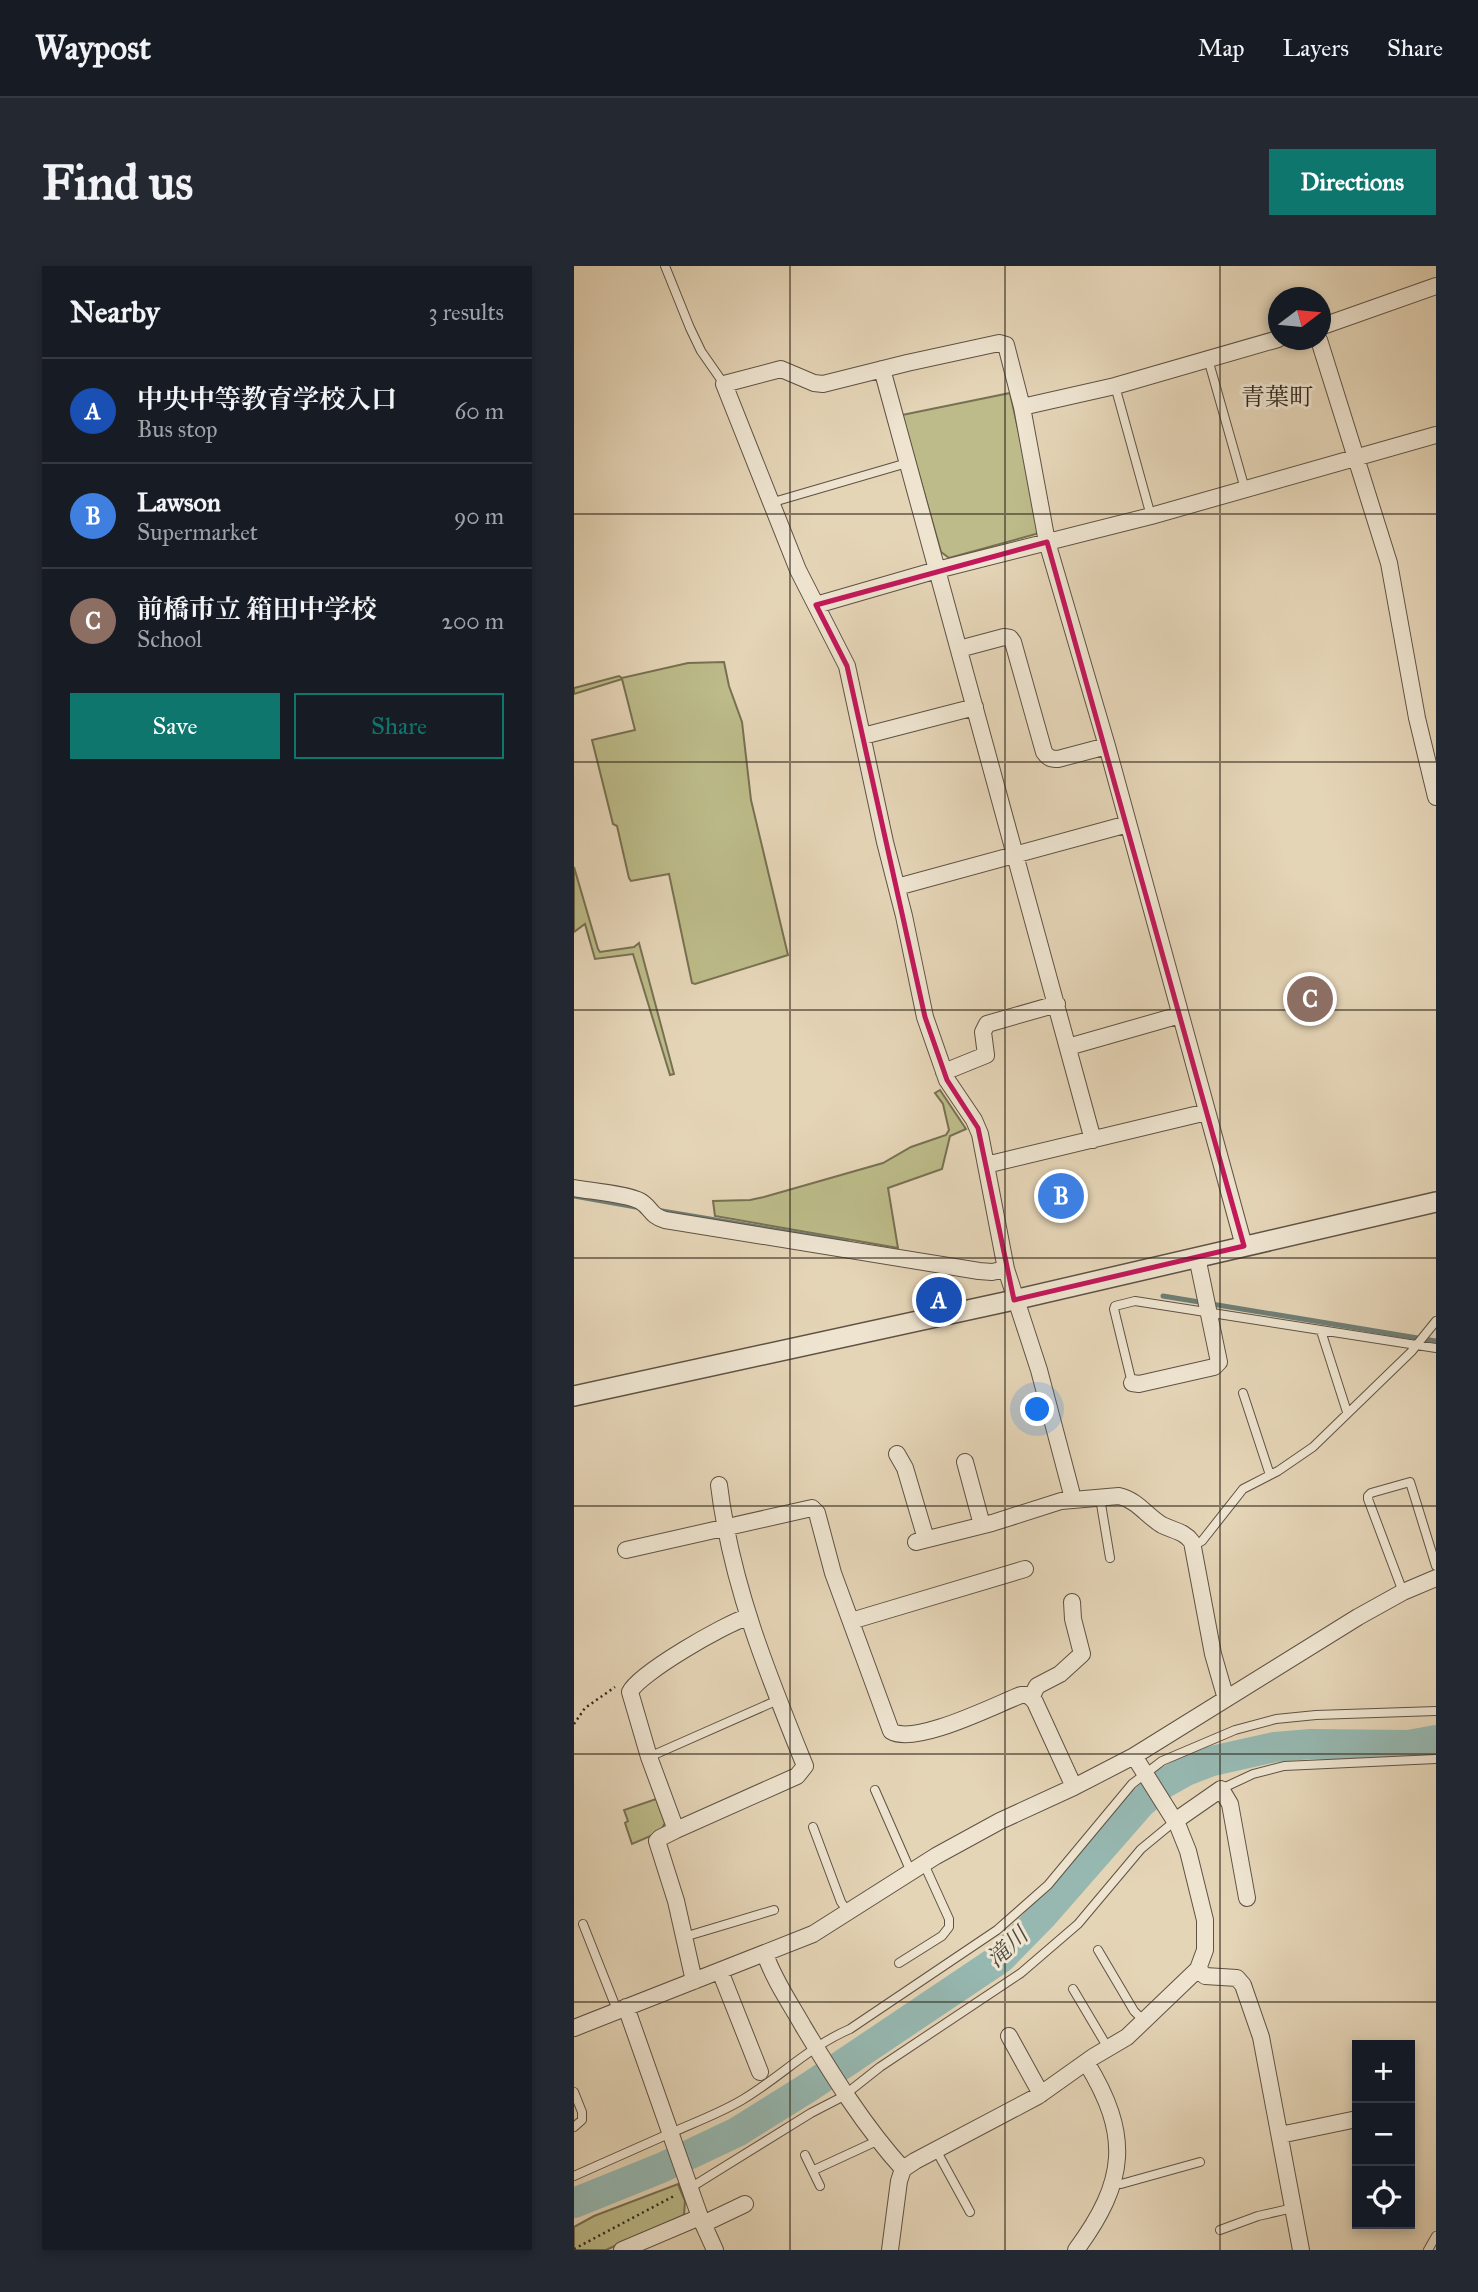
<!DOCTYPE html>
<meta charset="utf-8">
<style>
:root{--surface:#171b24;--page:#242831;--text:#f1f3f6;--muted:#9ea1a6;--line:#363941;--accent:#0f766e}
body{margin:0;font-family:"IM FELL Great Primer","Noto Serif JP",serif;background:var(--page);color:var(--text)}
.controls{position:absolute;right:21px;bottom:21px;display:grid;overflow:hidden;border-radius:0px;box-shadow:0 4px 10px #0003}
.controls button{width:63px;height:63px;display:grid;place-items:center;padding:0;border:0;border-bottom:2px solid var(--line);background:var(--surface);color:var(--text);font:35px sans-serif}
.compass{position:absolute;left:694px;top:21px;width:63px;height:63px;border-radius:50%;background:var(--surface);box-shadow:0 4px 10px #0003;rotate:74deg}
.you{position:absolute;left:464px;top:1144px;width:24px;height:24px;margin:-18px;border:5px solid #fff;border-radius:50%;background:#1a73e8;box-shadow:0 0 0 10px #1a73e833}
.badge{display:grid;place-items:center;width:46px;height:46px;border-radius:50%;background:var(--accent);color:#fff;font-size:23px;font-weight:700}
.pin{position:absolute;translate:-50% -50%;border:4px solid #fff;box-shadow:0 2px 7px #0006}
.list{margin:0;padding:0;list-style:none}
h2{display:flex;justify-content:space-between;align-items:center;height:91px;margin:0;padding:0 28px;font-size:30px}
h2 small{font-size:23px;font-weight:400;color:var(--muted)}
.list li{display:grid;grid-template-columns:46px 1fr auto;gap:21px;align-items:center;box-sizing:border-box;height:105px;padding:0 28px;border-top:2px solid var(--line)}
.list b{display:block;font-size:26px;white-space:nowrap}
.list p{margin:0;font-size:23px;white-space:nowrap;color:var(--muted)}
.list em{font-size:23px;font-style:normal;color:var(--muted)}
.actions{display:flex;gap:14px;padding:21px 28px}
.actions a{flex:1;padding:16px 0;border:2px solid var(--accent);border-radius:0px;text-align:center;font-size:24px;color:var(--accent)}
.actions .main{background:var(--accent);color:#fff}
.icon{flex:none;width:38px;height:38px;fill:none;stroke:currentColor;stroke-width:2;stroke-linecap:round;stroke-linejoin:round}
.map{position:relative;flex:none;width:862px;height:1984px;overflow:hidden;border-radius:0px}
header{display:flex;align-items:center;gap:42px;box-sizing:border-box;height:98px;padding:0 35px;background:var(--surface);border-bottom:2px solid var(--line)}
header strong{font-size:33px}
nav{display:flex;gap:38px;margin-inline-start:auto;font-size:24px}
.intro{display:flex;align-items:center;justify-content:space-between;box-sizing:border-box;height:168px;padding:0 42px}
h1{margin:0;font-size:49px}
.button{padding:18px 32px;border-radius:0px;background:var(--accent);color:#fff;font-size:24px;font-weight:700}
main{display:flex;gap:42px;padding:0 42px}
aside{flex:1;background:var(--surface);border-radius:0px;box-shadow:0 4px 10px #0003}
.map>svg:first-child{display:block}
</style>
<header>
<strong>Waypost</strong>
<nav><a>Map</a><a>Layers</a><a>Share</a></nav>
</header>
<div class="intro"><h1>Find us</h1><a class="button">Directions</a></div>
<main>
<aside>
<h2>Nearby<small>3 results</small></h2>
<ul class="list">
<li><span class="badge" style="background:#1a4fb4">A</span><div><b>中央中等教育学校入口</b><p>Bus stop</p></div><em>60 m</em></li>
<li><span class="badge" style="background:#3f7fe0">B</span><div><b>Lawson</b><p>Supermarket</p></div><em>90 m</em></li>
<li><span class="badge" style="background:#8d6e63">C</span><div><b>前橋市立 箱田中学校</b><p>School</p></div><em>200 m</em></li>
</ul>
<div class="actions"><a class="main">Save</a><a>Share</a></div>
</aside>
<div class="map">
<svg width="862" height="1984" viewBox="0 0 862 1984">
<rect width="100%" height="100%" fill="#e5d5b7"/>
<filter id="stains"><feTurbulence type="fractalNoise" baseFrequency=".00286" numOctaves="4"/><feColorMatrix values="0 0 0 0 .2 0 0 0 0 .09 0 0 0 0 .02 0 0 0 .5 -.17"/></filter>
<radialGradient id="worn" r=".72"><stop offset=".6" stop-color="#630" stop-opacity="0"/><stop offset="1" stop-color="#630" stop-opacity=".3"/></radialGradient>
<!-- green -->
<path fill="#bcbb89" stroke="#777153" stroke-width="2" d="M436,127L466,262L462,268L375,292L367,286L328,149Z
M150,396L155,420L168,456L177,534L214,689L121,718L118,717L95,608L57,615L55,612L43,560L39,558L18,474L61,464L48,413L0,428V422L45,410L48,412L114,397Z
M0,601L24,683L26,686L60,681L65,677L100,808L96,809L59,688L21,693L11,658L0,666Z
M366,824L392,863L376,870L368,903L314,922L324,982L141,950L139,935L176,934L190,931L309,897L337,881L372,869L375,864L369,838L361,827Z
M82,1533L91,1557L86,1566L58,1578L51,1557L54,1555L50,1544Z
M104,1918L111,1935L110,1949L32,1984H0V1961L20,1950Z"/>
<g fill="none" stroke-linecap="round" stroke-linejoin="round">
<!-- stream -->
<path stroke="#6e7e76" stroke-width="5" d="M0,930L62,941
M82,944L273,976
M589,1030L862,1075"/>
<!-- river -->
<path stroke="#96b8b1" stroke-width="30" d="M0,1937L87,1902L163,1866L235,1821L427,1692L468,1650L566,1538L589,1518L612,1505L638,1495L701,1481L737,1478L834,1479L862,1474"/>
<!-- service casing -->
<g stroke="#5f5244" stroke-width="10">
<path id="service" d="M91,0L116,62L127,85L150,118
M634,93L671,223
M541,120L577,250
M196,237L333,197
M747,1065L773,1146
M558,1117L540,1043L541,1040L561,1035L862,1082
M669,1127L696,1209
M526,1232L536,1292
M619,1280L628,1275L669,1223L704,1205L739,1181L837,1086L862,1055
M829,1326L794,1233V1230L797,1227L836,1216L862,1300
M75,1491L204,1434
M647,1523L679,1508L710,1500L862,1493
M301,1524L337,1606
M239,1561L267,1636L274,1646
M9,1658L43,1744
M110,1671L200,1644
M524,1684L560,1745L570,1755
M325,1697L368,1670L375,1661V1653L350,1598
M499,1723L534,1782
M0,1826L8,1846V1854L0,1861
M362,1884L396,1946
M231,1889L246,1920
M240,1904L305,1874
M0,1910C33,1895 66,1881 99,1866C122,1856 146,1847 168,1834C205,1812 236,1780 276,1763L423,1664L474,1619L558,1518L588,1495L661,1464L702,1453L742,1449L862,1445
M538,1917L547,1918L626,1896
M116,1922L237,1847L268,1831L306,1801L447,1707L504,1658L567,1583L601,1555
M646,1964L684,1950L719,1942
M854,1984L862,1970"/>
</g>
<!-- minor casing -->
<g stroke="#5f5244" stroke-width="18">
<path id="minor" d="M746,61L862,20
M745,74L815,297L843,452L862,531
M308,103L519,874
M448,141L541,120L704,73
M242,339L363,304L577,250L862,169
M385,383L430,371L436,372L439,376L470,486C474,492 477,493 484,493L533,480
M289,470L401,441
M323,621L554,558
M494,781L606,749
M370,806L412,789L409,766L413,758L483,738
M412,899L633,846
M0,922C16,925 53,928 66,935C77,941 76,950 91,954L405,1005L418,1006L432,1003
M558,1117L565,1118L640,1101L645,1096L623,991
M323,1188L331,1202L352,1273
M391,1196L408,1259
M497,1234V1225L465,1104L432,1003L406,868L400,854L373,814L351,751L330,650L311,576L273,400L224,304L150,118L207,103L240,117L249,118L333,97L425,77L432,79L448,141L473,276L533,480L670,980
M342,1276L418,1257L487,1235L545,1230C563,1234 573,1250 588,1259C600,1265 610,1265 618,1276L639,1388L652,1433
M52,1284L238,1242L243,1247L259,1307L317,1465C341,1480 421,1439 447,1429H455L461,1436L500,1521
M277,1355L451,1303
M457,1432L463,1420L486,1408L508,1388L499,1353L498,1336
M601,1555L647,1523L656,1538L673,1632
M102,1564L75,1491L56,1426C64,1408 152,1357 174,1351
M191,1688C200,1714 216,1737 229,1760C259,1810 290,1860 329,1903
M624,1703L631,1710L663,1712L669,1719L687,1771L727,1984
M146,1705L186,1806
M120,1715L102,1635L83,1575L86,1572L102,1564L223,1510L231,1500C194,1409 157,1318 145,1219
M0,1762L239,1668L362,1590L426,1555L500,1521L560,1490L784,1351L829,1326L862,1312
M435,1770L467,1828
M706,1869L783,1853
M126,1951L141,1984
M129,1958L171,1938
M48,1984L126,1951L52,1741
M316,1984L325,1915L329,1903L341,1895L464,1830L519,1791L553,1771L624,1703L631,1684V1654L614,1585L604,1560L560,1490
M502,1984C553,1915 557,1869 512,1796"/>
</g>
<!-- tertiary casing -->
<g stroke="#5f5244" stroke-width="22">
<path id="tertiary" d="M0,1130L440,1034L862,936"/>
</g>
<!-- path -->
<path stroke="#32271d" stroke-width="2.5" stroke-dasharray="2 3.5" stroke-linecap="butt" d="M0,1458L11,1442L41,1421
M0,1983L100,1930"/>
<!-- service -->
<use href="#service" stroke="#eee4d0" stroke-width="8"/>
<!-- minor -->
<use href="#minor" stroke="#eee4d0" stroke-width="16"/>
<!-- tertiary -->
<use href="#tertiary" stroke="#eee4d0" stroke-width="19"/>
</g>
<!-- marked area -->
<path fill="none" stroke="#c2185b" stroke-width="5" stroke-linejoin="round" d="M473,276L670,980L440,1034L404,862L373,814L351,751L273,400L242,339Z"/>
<!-- grid -->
<path fill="none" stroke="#32271d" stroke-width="2" stroke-opacity="0.55" d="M216,0V1984M431,0V1984M646,0V1984M0,248H862M0,496H862M0,744H862M0,992H862M0,1240H862M0,1488H862M0,1736H862"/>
<g text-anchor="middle" stroke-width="6" stroke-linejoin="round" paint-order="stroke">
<!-- water labels -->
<g font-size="23" font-style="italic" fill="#4b4b42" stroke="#eee4d0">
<text transform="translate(433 1681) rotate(-43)" y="8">滝川</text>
</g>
<!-- quarter labels -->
<g font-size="24" fill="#32271d" stroke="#eee4d0">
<text x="703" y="139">青葉町</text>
</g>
</g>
<rect width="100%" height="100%" filter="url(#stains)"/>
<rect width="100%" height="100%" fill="url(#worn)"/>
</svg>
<div class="controls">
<button>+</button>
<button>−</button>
<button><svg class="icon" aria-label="locate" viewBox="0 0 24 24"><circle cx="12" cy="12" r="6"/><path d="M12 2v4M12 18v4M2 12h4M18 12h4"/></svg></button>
</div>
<svg class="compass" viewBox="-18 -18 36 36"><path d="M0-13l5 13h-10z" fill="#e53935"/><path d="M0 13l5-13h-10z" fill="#9ea1a6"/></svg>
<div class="you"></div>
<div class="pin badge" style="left:365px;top:1034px;background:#1a4fb4">A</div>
<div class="pin badge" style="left:487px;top:930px;background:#3f7fe0">B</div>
<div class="pin badge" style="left:736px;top:733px;background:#8d6e63">C</div>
</div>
</main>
